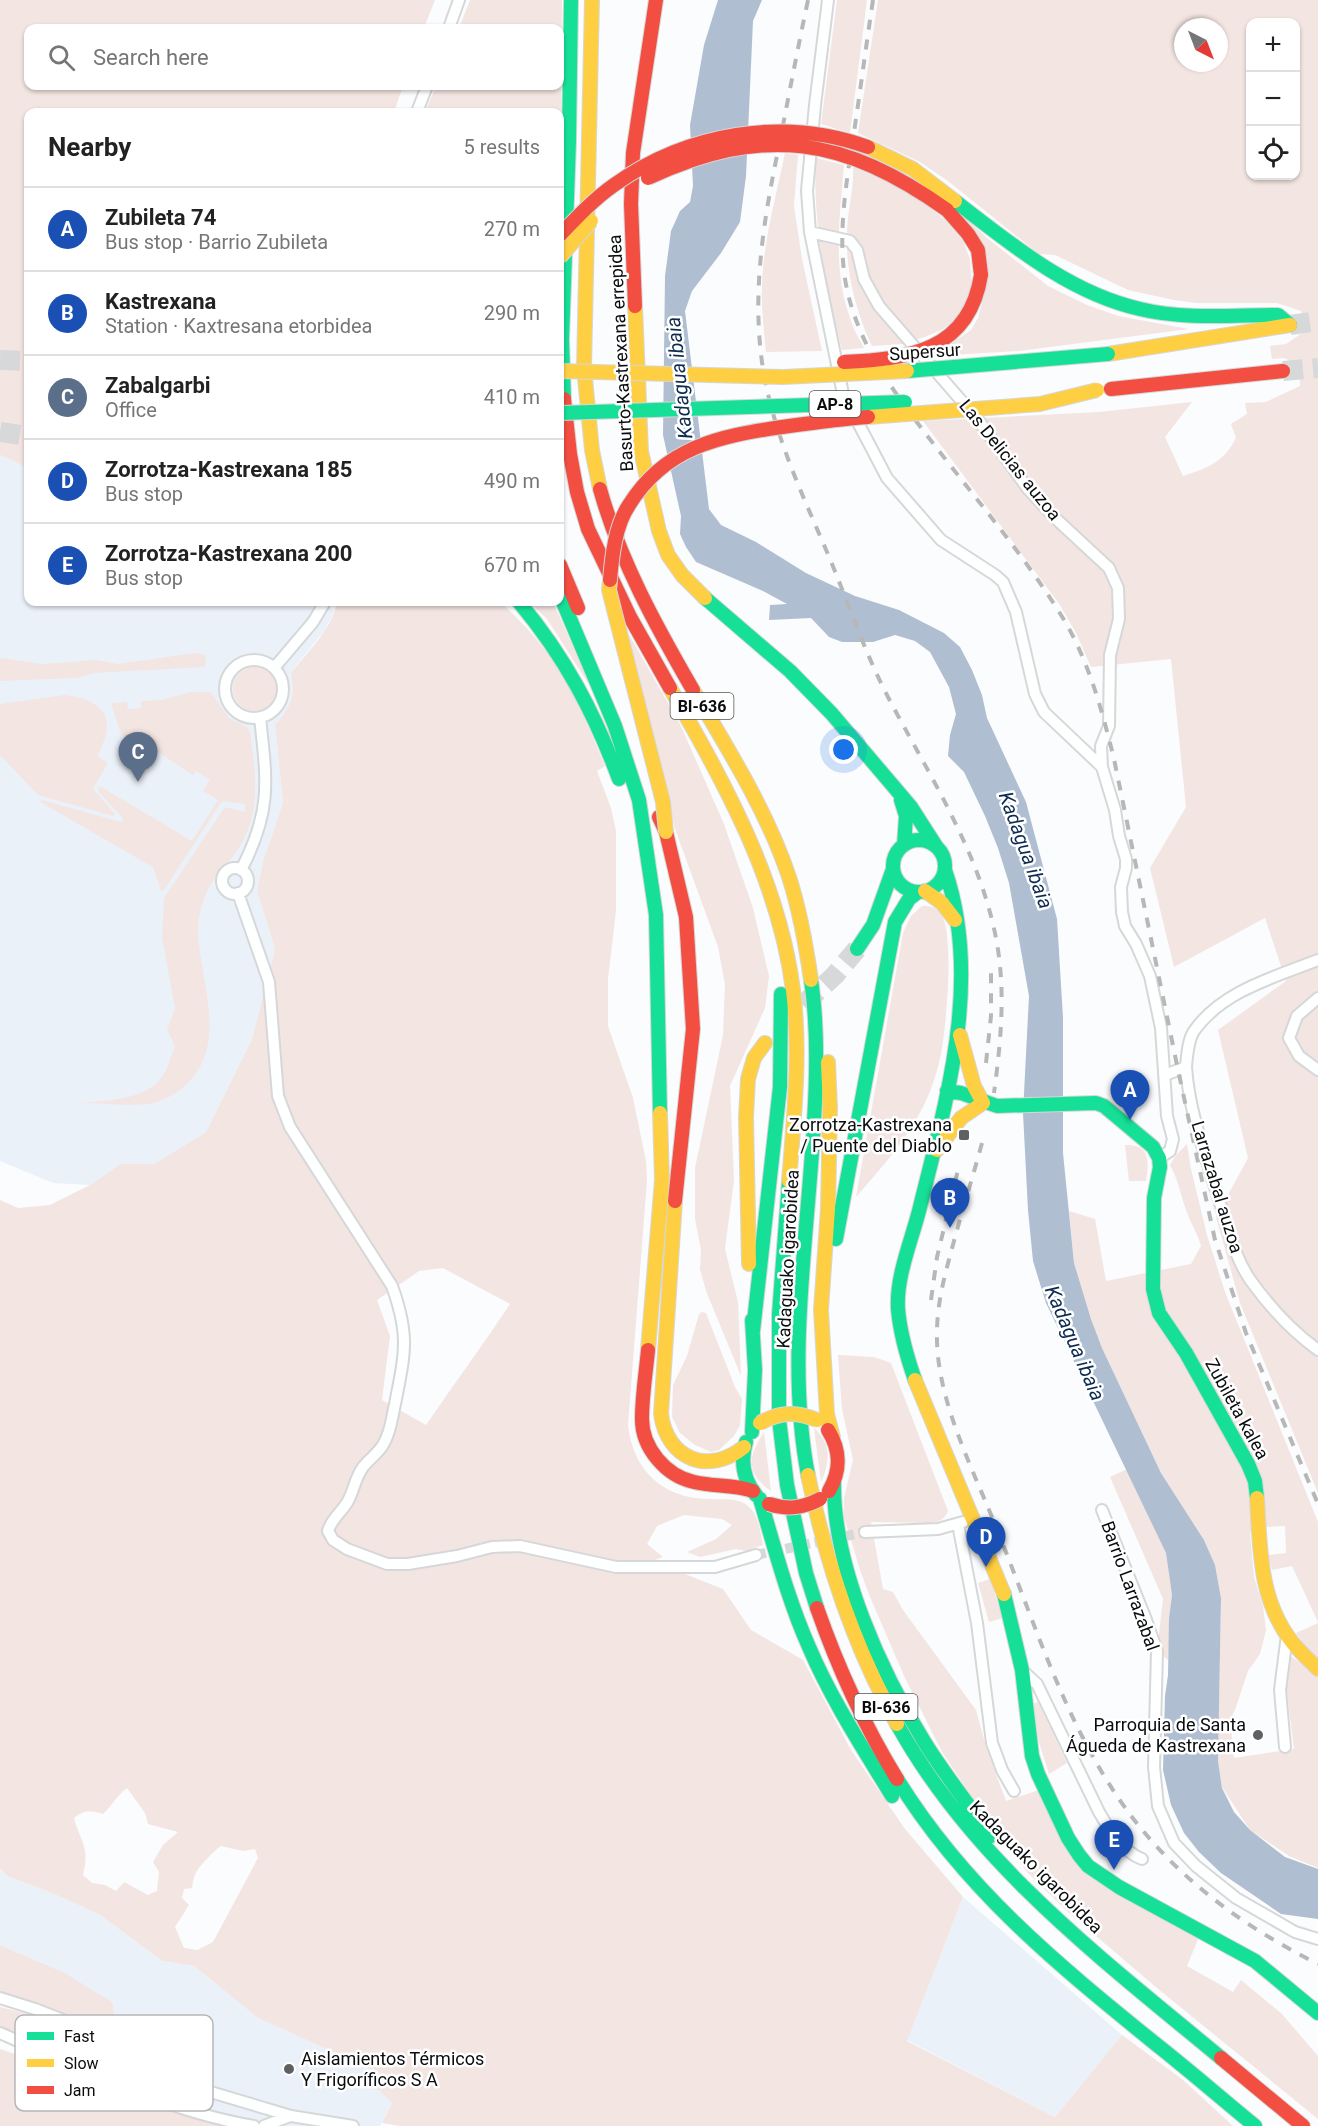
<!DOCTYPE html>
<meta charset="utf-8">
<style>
:root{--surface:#fff;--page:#f6f6f6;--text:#222;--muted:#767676;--line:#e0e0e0;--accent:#5e6062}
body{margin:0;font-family:Roboto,sans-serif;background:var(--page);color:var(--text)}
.controls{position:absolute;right:18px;top:18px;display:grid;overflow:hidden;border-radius:12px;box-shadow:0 2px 4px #0004}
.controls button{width:54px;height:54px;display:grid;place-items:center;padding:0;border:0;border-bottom:2px solid var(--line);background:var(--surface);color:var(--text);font:30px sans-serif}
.compass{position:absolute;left:1174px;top:18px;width:54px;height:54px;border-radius:50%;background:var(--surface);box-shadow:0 2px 4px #0004;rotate:138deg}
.you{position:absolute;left:844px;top:750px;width:21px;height:21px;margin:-15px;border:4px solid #fff;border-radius:50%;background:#1a73e8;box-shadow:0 0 0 9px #1a73e833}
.badge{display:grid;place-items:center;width:39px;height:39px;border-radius:50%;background:var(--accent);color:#fff;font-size:20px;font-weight:700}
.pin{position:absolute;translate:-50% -50px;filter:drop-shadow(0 2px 3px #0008)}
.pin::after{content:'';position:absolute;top:32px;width:21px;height:18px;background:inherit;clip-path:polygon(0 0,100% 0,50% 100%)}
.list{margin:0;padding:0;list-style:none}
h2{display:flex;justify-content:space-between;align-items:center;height:78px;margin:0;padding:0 24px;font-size:26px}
h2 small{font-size:20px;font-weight:400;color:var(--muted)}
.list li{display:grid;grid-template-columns:39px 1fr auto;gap:18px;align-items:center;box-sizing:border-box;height:84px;padding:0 24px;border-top:2px solid var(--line)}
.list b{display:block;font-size:22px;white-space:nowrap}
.list p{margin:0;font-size:20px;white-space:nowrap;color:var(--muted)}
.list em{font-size:20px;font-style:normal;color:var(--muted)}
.icon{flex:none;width:33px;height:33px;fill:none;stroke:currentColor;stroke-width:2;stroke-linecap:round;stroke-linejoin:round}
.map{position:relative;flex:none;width:1318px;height:2126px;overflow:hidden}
.search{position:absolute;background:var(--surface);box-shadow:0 2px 4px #0004;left:24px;top:24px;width:540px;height:66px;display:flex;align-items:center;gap:15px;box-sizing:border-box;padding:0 21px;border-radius:12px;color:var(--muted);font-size:22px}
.panel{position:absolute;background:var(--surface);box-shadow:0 2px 4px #0004;left:24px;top:108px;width:540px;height:498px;border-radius:12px}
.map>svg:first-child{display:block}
</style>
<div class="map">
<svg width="1318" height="2126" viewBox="0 0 1318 2126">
<rect width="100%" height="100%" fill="#fbfcfd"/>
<!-- built -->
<path fill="#ebf1f9" d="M0,455L28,468V602H317L335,611L324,631L291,672L293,684L290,709L275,726L283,803L263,861L257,891L275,949L252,1039L206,1132L154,1164H120L90,1185L53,1183L0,1161Z
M0,1868L7,1876L50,1892L100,1915L162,1961L194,1966L258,2018L380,2073L392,2103L380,2126H229L82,2075L99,2060L116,2024L63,1972L0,1945Z
M963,1897L1122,2035L1055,2117L907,2040Z"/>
<!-- green -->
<path fill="#f3e5e2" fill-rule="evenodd" d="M0,0H435L424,28H28V86H403L394,112H28V468L0,455Z
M470,0H562L560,207V112H425L436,86H560V28H459Z
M837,0H867L850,133L821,124Z
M878,0H1318V1493L1240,1303L1216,1217L1248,1158L1218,1030L1286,981L1265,918L1174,967L1150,868L1186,807L1171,659L1091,667L1076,633L1060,605L923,421L1099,412L1192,402L1165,437L1183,476C1208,468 1224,462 1236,438L1231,424L1247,414L1245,403L1266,402L1300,386L1299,365L1284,358L1272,359L1270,346L1286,344L1305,331L1301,311L1277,303H1197L1174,300L1128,290L1055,255L1039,254L948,181L920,162L858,133ZM1250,22H1296V176H1250ZM1183,27H1219V63H1183Z
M785,153L798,155L794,206L802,259L822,351L766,352C764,330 761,308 762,287C763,242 776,197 785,153Z
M816,158L844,165C840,216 832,268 850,318C853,329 859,338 864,348L842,350C826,294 812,216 816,158Z
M853,167L909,191L945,220L963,241L970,259L972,289L957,318L943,329L925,337L903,344L872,346C854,308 843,262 848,218C850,200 854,185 853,167Z
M953,206L987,238L1048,286L1087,305L1118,316L1189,329L1019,351L933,356L971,330L978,318L989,276Z
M337,602H500C519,619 538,639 553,661C576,693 590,731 605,766L597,771L611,808L616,831V911L608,979V1026L633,1098L646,1161L647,1180L628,1425C633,1470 662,1498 708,1499C721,1500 738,1497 748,1506C759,1515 760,1532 763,1545L746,1551L736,1549L700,1557L687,1552L716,1539L732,1525L722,1519L684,1515L657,1526L647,1544L663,1557L652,1561L723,1589L751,1630L803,1660L851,1750L905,1829L963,1897L907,2041L1055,2117L1122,2035L1183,2080L1233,2126H400L382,2123L392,2103L375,2087L380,2073L258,2018L194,1966L162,1961L100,1915L50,1892L7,1876L0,1868V1200L18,1208L50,1205L90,1185L120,1164H154L206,1132L252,1039L275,949L257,891L263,861L283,803L275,725C291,707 295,698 291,673C308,651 332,629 337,602ZM443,1268L510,1304C483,1345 454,1384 426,1425L382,1400L390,1336L377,1300L419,1271ZM127,1788L145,1813L148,1824L178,1832L163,1845L153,1862L159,1872L157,1891L148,1895L124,1882L116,1891L105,1885L92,1883L83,1875C90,1845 81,1844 74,1818C85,1810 90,1810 103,1814C112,1806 117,1795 127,1788ZM221,1846L243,1851L255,1849L258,1858L213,1942L197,1950L184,1948L175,1927L189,1905L182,1898L184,1889L192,1888C193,1884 193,1877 196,1873C198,1867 216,1849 221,1846Z
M529,602H553L593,691L547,619Z
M628,633L680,724L724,824L753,908L769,976L765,1008L730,1086L734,1180L725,1249L738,1302L741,1376L706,1291L700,1269L701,1250L695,1219V1168L723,1035L725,984L718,947L675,829Z
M195,653L206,655L205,667L94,673L76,678L0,681V658L44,664L96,660L118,664Z
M233 689a22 22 0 1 1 44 0a22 22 0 1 1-44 0Z
M191,692H211L229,718L248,728L250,732C256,774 262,814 237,851C226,866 212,878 205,896C202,905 197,921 198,931C200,985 232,1049 180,1090C172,1096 159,1103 148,1104C125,1106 101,1103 79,1103C104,1101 147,1100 162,1077C168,1068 171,1056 175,1046L167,1030L175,1008L162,938L164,898L225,807L245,812V804L222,801L164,890L161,891L153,867L40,802L42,800L121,822L123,818L98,791L100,786L192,841L218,800L203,791L210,780L196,771L193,775L130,734L126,740L121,734L111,703L127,702L128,709L141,708V701L161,700Z
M65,695C105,700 118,719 97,756L108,763L93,789L115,814L113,816L38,795L0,755V704Z
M922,906C928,906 934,906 939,911C956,927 946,1028 941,1054C938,1070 931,1091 924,1105C907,1140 881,1168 856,1197L903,933L911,916Z
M1187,1144L1191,1169L1207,1235L1225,1292L1318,1522V1622L1292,1566L1272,1570L1268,1555L1286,1553L1285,1526L1266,1527L1250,1533L1254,1577L1263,1606L1266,1630L1260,1654L1248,1671L1235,1710L1230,1720L1234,1758L1294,1749L1286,1685L1289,1655L1318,1675V1868L1289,1856L1250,1830L1222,1787L1218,1761L1221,1598L1215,1565L1204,1540L1161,1473L1102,1348L1091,1319L1074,1263L1069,1211L1095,1219L1106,1281L1191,1264L1201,1246C1198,1234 1192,1226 1188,1215C1181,1198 1179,1181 1170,1165L1176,1155Z
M1125,1145C1151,1144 1149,1162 1146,1181H1129Z
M702,1312L706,1313L735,1387L742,1399L740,1425L734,1436L719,1450L711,1452L695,1445L680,1433L672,1417L673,1385L687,1356L699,1314Z
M838,1355L874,1357L891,1363L948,1511C945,1519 940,1521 932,1523L871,1522L883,1589L893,1592L903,1610L976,1710L987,1750L1006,1801L1039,1790L1067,1851L1085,1872L1199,1937L1187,1966L1233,1992L1241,1980L1282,2014L1318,2056V2119L1157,1988L1069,1913L1027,1872L978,1806L942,1752L905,1678L870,1597L860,1570L844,1517V1498L853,1460L842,1409Z
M814,1428C832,1444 830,1462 821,1482Z
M764,1432L771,1491C745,1473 748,1456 764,1432Z
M1127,1469L1166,1553L1172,1595L1168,1660L1157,1651L1163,1599L1110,1477Z
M990,1579L1003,1618L989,1622L978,1583Z
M1318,1623V1660L1310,1653L1296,1633Z
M1038,1702L1067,1763L1049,1774L1038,1739L1033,1704Z
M0,1945L63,1972L112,2002L116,2024L112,2032L90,2022L0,1993Z
M0,2007C37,2015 71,2029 105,2046L93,2067L0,2028Z
M0,2049L229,2126H0Z"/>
<!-- water -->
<path fill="#afbed1" d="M718,0H762L753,21L746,176L740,222L721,253L692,291L685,311L709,509L721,525L756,542L806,573L855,596L899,610L944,633L960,647L972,670L982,695L987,718L1026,802L1057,919L1063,1018V1153L1074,1263L1091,1319L1102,1348L1161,1473L1204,1540L1215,1565L1221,1598L1218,1761L1222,1788L1234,1812L1250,1830L1285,1857L1318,1869V1919L1281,1914L1221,1873L1199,1852L1184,1833L1171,1805L1163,1770L1165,1696L1168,1675L1169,1619L1172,1595L1166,1553L1046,1303L1033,1261L1028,1210L1023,1113L1029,996L1009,883L998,848L985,816L964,772L948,756L950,735L956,714L949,687L930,652L915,641L895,635L873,642H842L829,637L811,618L769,620L770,605L787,604L763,591L696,562L686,547L680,534L681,516L663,435L665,276L671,231L680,211L690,202L693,186L690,125L704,45Z"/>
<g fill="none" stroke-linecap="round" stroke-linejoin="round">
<!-- street-tunnel -->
<path stroke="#d7d8d9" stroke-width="10" stroke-dasharray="10 5" stroke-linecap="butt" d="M756,1555L865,1532"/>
<!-- highway-tunnel -->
<path stroke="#d7d8d9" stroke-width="20" stroke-dasharray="20 10" stroke-linecap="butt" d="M1290,325L1318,321
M0,360L28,361
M1283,371L1318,368
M0,432L28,436
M803,1005L835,975L857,949"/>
<!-- street casing -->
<g stroke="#d6d7d8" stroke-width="14">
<path id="street" d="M828,0L815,105L807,191L810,232L843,394L887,478L941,540L995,575L1003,582L1016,612L1035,694L1044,712L1102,767L1115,810L1119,836L1126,859V868L1121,887L1122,912L1125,926L1136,944L1150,976L1161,1028L1167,1116L1173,1139L1170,1151L1159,1158
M449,28L459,0
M417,112L427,86
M810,232L850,241L857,250L864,279L879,306L979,421L1028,489L1054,517L1109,568L1118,588L1119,619L1110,655L1109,726L1101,746L1102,767
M225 689a29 29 0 1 1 58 0a29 29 0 1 1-58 0Z
M274,668L313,622L325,602
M222 881a13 13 0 1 1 26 0a13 13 0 1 1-26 0Z
M241,870C272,811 267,781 260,718
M238,893L269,982L278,1096L290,1127L392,1286C410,1336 405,1353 395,1404C392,1417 391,1431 384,1443C379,1453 369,1459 363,1467C355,1478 354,1490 348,1501C342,1512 331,1519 328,1531L333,1540L347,1549L387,1564H408L457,1556L492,1547L520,1546L616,1567H715L756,1555
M1318,998L1297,1016L1289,1038L1299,1056L1318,1070
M1186,1067C1189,1112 1206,1157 1219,1200C1228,1227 1234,1257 1251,1281C1269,1306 1293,1332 1318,1350
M1165,1075L1186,1067C1187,1055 1188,1040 1194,1031C1222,991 1275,977 1318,960
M1102,1510L1145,1617L1157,1651L1154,1767L1158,1806L1174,1843L1196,1866L1236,1898L1295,1932L1318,1939
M958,1524L977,1623L992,1743L1002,1770L1014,1791
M865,1532L938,1529L963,1522
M1022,1670L1037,1684L1099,1812C1109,1829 1123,1852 1142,1859
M1285,1747L1280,1690L1287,1635
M0,1998L35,2009L117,2041L198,2087L214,2093L291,2116L353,2126
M0,2033C82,2069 165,2111 254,2126
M264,2126L290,2116"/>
</g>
<!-- fast casing -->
<g stroke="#d6d7d8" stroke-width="16">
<path id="fast" d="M955,201C1011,244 1069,293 1140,309C1185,320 1233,315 1278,315L1290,325
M564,399L562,340L569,141L571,0
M560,595L615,726L639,800L656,915L660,1113
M705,598L790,671L832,714L911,807L936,846
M519,602C565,657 594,712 619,779
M901,800L906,816L904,845
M893 866a26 26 0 1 1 52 0a26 26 0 1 1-52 0Z
M857,949L873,925L893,869
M947,1091L961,1093L997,1106L1096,1103L1104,1106L1153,1147L1159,1158L1160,1167L1154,1198L1153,1289L1159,1313L1186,1353L1248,1464L1255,1481L1257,1498
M789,1181L779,1314V1419L787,1485L806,1573L817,1608
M836,1239L895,922L909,899L918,892
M752,1320L755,1370L752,1432
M753,1331L780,1087L781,994
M915,1380C907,1357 900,1333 898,1309C896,1277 911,1242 919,1211C946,1101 983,981 945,870
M746,1442C740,1462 743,1479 756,1495
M808,1475C786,1360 808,1237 814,1121C817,1074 818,1026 811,980
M834,1483C833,1567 881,1672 925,1743C945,1775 969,1805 991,1836
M760,1499C775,1549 788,1600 809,1647C831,1699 863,1748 892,1796
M1004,1594L1022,1670L1032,1756L1038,1774L1068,1838L1079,1855L1088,1866L1119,1887L1255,1961L1318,2013
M897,1724C973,1862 1102,1959 1221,2058
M897,1779C964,1888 1058,1965 1157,2045C1190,2071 1222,2099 1255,2126"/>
</g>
<!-- slow casing -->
<g stroke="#d6d7d8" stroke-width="16">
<path id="slow" d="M592,0L584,368L592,450L600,489
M635,306L641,451L659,531L668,555L682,575L705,598
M1108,354L1290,325
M670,688C724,782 779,880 793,990C801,1052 794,1118 789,1181
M693,690C728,749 767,811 789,877C800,911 806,945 811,980
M925,891L942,903L955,920
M960,1035L974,1086L983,1103
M828,1062L830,1108L828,1208L821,1310L827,1414L833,1437
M937,1150L961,1118L983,1103
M675,1201L661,1414C667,1459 708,1476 744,1447
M749,1264L746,1117L748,1079L754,1058L765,1043
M648,1350L662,1180L660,1113
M915,1380L1004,1594
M808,1475C826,1563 853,1645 897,1724
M1257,1498C1260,1548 1259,1600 1292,1642C1300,1652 1309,1660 1318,1669"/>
</g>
<!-- jam casing -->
<g stroke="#d6d7d8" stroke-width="16">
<path id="jam" d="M947,210L968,234L978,250L981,275
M635,306L631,204L633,153L656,0
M1111,389L1283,371
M564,399L570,454L577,492L588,529L630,617L670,688
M600,489C620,561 656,626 693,690
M560,565L578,608
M659,817L666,832L686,917L693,1029L675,1201
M648,1350C646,1372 642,1396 642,1419C642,1448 666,1476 694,1482C714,1487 733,1484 753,1491
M828,1430C841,1451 841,1470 829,1491
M817,1608C838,1668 864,1725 897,1779
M1221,2058L1303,2126"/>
</g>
<!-- street -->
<use href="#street" stroke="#feffff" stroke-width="10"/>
<!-- fast -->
<use href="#fast" stroke="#16e098" stroke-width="14"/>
<!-- slow -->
<use href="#slow" stroke="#ffcf43" stroke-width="14"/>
<!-- jam -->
<use href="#jam" stroke="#f24e42" stroke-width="14"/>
<!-- rail -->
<path stroke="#b7b7b7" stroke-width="4" stroke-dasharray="10 10" stroke-linecap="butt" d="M808,0C798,47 789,94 780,141C764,217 751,292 763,369C774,436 804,498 830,559C849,605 865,653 888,697C929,775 979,851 996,938C1006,990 1001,1041 994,1093
M873,0C866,46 860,93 853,139C846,185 838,232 845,279C856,346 899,399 939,451C981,505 1025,557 1061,615C1088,658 1102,710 1114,759L1178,1070L1215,1240L1246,1333L1318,1504
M986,1063L991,1016V964
M982,1143C973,1176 963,1208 954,1241C945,1274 936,1305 937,1340C938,1404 975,1473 998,1532C1034,1621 1063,1716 1117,1796C1167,1871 1238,1924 1318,1964
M931,1300L937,1257L959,1166"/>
<!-- fast-bridge casing -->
<g stroke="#d6d7d8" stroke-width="16" stroke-linecap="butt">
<path id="fast-bridge" d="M907,371L1108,354
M560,413L905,402"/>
</g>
<!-- slow-bridge casing -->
<g stroke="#d6d7d8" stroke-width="16" stroke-linecap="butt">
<path id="slow-bridge" d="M868,147L913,169L955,201
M560,257L591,221
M560,371L783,377L907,371
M868,417L1040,404L1097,390
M610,580L609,590L663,802L666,832
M760,1423C780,1412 796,1411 817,1420"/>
</g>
<!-- jam-bridge casing -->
<g stroke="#d6d7d8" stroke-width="16" stroke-linecap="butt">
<path id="jam-bridge" d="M648,178C764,124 844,137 947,210
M560,235C577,217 594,199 614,185C687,133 783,116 868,147
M844,362C909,359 969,351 981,275
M610,580C612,556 615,526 629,505C665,447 719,436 782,427C811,423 839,419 868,417
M769,1504C788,1510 803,1508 820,1499"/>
</g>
<!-- fast-bridge -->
<use href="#fast-bridge" stroke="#16e098" stroke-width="14"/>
<!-- slow-bridge -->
<use href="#slow-bridge" stroke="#ffcf43" stroke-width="14"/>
<!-- jam-bridge -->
<use href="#jam-bridge" stroke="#f24e42" stroke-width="14"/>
</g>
<!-- markers -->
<g fill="#5e6062" stroke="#fff" stroke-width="2">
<rect x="958" y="1129" width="12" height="12" rx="3"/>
<circle cx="1258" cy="1735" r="6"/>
<circle cx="289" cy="2069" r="6"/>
</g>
<g text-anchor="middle" stroke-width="5" stroke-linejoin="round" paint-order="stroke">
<!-- shield labels -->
<g fill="#fff" stroke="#545556" stroke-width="1.5">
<rect x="809.5" y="391" width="51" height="26" rx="4.5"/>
<rect x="670.5" y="693" width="63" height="26" rx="4.5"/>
<rect x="854.5" y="1694" width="63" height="26" rx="4.5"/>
</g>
<g font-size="16" font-weight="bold" fill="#0a0c0e">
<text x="835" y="410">AP-8</text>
<text x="702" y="712">BI-636</text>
<text x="886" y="1713">BI-636</text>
</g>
<!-- street labels -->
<g font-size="18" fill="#0a0c0e" stroke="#fff">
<text transform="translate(925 352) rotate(-4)" y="6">Supersur</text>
<text transform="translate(621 353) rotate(-93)" y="6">Basurto-Kastrexana errepidea</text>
<text transform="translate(1010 460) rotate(51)" y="6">Las Delicias auzoa</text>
<text transform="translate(1217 1187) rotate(73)" y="6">Larrazabal auzoa</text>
<text transform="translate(788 1259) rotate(-87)" y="6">Kadaguako igarobidea</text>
<text transform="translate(1237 1409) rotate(61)" y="6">Zubileta kalea</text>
<text transform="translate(1130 1586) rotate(70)" y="6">Barrio Larrazabal</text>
<text transform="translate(1036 1867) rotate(45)" y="6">Kadaguako igarobidea</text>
</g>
<!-- poi labels -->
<g font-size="18" fill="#0a0c0e" stroke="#fff" text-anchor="end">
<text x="952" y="1131">Zorrotza-Kastrexana<tspan x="952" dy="21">/ Puente del Diablo</tspan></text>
<text x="1246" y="1731">Parroquia de Santa<tspan x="1246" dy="21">Águeda de Kastrexana</tspan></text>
<text x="301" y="2065" text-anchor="start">Aislamientos Térmicos<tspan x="301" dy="21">Y Frigoríficos S A</tspan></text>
</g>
<!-- water labels -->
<g font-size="20" font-style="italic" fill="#0d2b50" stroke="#fff">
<text transform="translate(679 378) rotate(-96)" y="7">Kadagua ibaia</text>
<text transform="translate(1026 850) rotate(70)" y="7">Kadagua ibaia</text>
<text transform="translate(1075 1343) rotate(67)" y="7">Kadagua ibaia</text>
</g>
</g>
<!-- legend -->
<rect x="15" y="2015" width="198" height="96" rx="9" fill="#fff" stroke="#b6b6b7" stroke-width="1.5"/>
<rect x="27" y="2032" width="27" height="8" fill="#16e098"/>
<rect x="27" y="2059" width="27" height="8" fill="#ffcf43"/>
<rect x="27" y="2086" width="27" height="8" fill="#f24e42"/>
<g font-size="16" fill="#0a0c0e">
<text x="64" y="2042">Fast</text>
<text x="64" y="2069">Slow</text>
<text x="64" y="2096">Jam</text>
</g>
</svg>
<div class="controls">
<button>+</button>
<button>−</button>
<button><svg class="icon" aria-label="locate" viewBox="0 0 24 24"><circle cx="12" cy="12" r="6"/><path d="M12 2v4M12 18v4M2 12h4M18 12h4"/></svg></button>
</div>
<svg class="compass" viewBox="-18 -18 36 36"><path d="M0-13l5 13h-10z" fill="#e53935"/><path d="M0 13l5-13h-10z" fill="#767676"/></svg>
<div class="you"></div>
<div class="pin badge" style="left:1130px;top:1120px;background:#1a4fb4">A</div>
<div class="pin badge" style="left:950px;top:1228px;background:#1a4fb4">B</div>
<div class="pin badge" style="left:138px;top:782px;background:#5c6f8a">C</div>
<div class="pin badge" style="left:986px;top:1567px;background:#1a4fb4">D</div>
<div class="pin badge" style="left:1114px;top:1870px;background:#1a4fb4">E</div>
<div class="search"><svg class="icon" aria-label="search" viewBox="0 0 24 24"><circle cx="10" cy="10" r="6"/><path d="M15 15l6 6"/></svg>Search here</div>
<section class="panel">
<h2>Nearby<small>5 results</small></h2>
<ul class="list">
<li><span class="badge" style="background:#1a4fb4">A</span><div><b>Zubileta 74</b><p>Bus stop · Barrio Zubileta</p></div><em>270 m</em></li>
<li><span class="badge" style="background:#1a4fb4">B</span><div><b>Kastrexana</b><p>Station · Kaxtresana etorbidea</p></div><em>290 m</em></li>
<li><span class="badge" style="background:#5c6f8a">C</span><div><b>Zabalgarbi</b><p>Office</p></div><em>410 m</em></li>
<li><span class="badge" style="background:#1a4fb4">D</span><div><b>Zorrotza-Kastrexana 185</b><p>Bus stop</p></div><em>490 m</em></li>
<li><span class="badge" style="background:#1a4fb4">E</span><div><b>Zorrotza-Kastrexana 200</b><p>Bus stop</p></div><em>670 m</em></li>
</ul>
</section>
</div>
